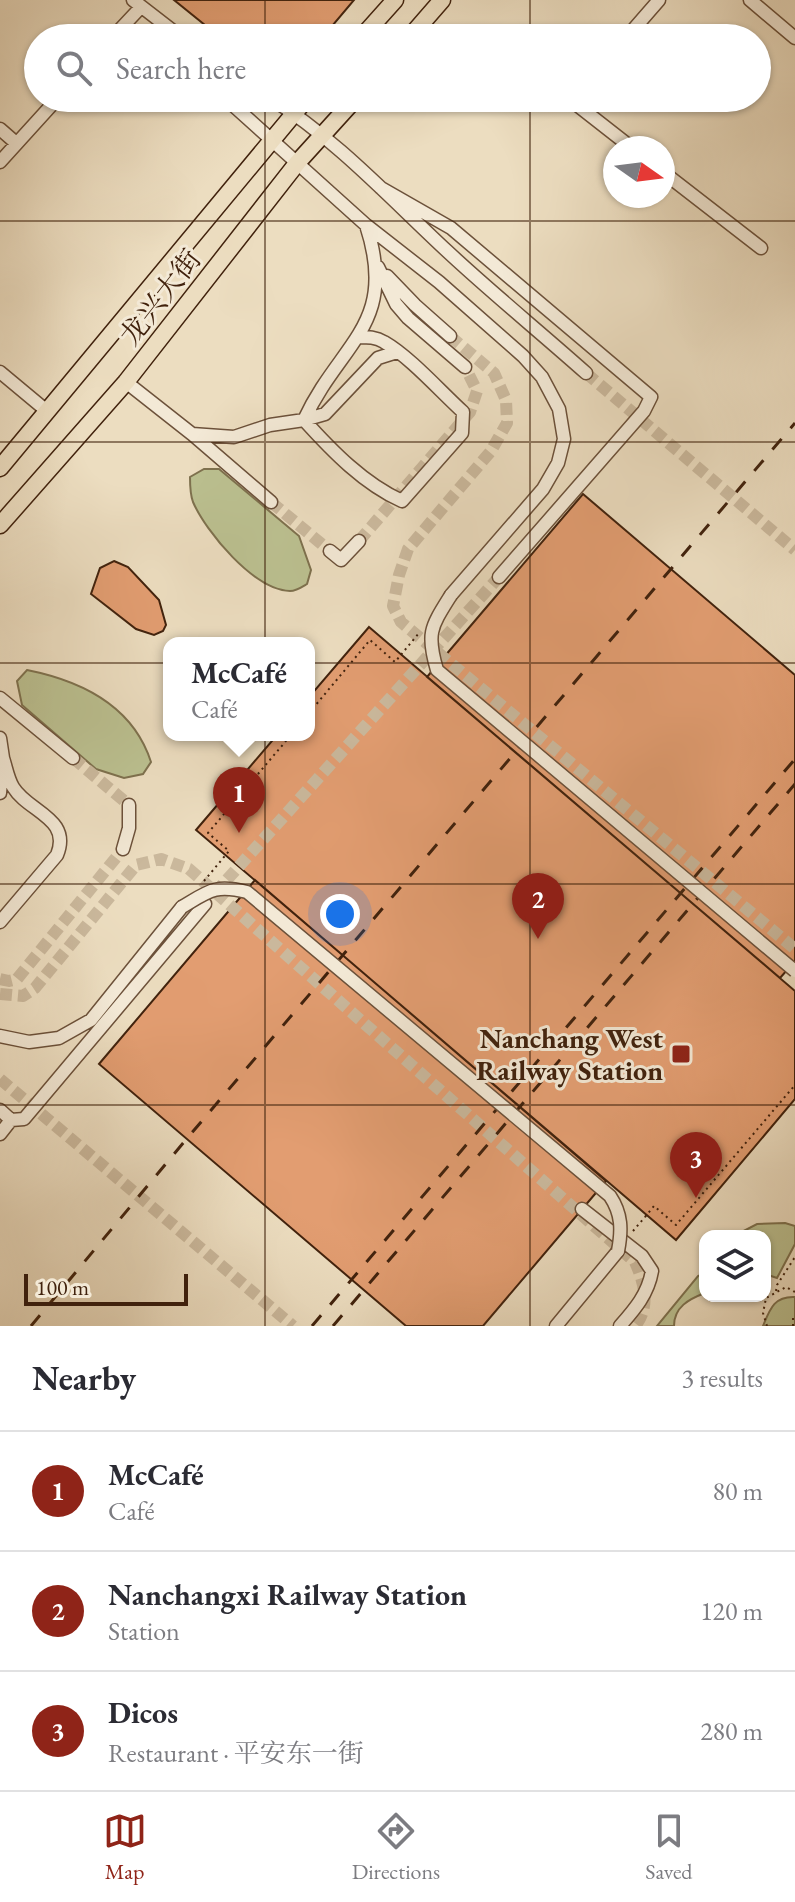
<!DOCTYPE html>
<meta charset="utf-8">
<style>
:root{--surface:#fff;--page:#f2f2f3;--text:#2b2b33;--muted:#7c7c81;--line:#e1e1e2;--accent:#8f2418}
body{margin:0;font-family:"EB Garamond","Noto Serif SC",serif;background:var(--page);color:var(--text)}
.controls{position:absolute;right:24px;bottom:24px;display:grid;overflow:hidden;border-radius:16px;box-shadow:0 2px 6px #0004}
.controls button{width:72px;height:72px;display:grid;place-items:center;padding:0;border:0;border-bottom:2px solid var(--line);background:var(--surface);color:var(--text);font:40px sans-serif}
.compass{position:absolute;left:603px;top:136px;width:72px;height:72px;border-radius:50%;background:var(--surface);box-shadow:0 2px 6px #0004;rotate:104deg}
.scale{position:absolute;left:24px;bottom:20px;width:164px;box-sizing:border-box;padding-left:8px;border:4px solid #41220d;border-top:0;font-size:22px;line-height:28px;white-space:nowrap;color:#41220d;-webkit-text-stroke:6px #f3e9d6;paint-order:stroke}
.you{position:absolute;left:340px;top:914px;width:28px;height:28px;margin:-20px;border:6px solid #fff;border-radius:50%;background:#1a73e8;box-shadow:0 0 0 12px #1a73e833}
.badge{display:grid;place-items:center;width:52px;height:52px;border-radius:50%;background:var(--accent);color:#fff;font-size:26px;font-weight:700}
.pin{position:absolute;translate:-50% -66px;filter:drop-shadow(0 2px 4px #0008)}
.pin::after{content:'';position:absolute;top:42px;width:28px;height:24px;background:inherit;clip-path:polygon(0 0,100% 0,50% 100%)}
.popup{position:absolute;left:163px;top:637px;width:152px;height:104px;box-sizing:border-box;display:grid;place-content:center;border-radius:16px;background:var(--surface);filter:drop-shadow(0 2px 6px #0005);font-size:26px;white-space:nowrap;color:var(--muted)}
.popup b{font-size:30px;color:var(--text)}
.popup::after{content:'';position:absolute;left:50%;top:100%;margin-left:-16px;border:16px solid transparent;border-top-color:var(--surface)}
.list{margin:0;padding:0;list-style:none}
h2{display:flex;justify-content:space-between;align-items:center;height:104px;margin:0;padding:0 32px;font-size:34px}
h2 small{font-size:26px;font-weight:400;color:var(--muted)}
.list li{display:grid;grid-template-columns:52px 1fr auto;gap:24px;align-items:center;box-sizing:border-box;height:120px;padding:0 32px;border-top:2px solid var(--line)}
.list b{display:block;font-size:30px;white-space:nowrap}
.list p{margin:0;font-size:26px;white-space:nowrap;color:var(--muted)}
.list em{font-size:26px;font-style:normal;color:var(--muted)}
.icon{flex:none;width:44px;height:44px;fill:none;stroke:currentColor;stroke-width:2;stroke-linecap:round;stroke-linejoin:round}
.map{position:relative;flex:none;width:795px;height:1326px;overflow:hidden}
.search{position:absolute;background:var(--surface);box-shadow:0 2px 6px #0004;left:24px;right:24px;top:24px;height:88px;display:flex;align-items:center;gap:20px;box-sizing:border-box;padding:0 28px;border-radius:44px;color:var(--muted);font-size:30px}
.sheet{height:464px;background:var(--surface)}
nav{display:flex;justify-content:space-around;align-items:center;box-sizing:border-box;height:112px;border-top:2px solid var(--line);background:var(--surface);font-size:22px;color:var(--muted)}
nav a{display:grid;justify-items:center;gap:4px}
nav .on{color:var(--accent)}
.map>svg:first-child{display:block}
</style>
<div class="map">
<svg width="795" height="1326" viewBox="0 0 795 1326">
<rect width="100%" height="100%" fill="#ecddc0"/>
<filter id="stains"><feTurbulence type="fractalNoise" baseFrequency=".0025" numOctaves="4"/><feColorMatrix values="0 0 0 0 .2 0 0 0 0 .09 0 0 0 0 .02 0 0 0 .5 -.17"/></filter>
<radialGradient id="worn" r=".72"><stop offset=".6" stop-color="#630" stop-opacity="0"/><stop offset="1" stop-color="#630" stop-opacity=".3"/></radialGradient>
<!-- green -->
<path fill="#bbc090" stroke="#7e714e" stroke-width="2" d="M204,469H219L299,536L311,570L307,584C302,587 296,591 290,591C254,590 206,532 193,502C190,494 190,485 190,477Z
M27,670C82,681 133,706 151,762L143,774L124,778L96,769L22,705L17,681Z
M785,1223L795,1226V1244L777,1278L765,1274V1236H734L757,1224Z
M705,1273V1293C689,1299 674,1307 674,1326H657L698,1276Z
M795,1297V1326H763C770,1309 774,1296 795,1297Z"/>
<!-- building -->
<path fill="#e29d71" stroke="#41220d" stroke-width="2" d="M174,0H354L322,38H221Z
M583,494L795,675V961L780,978L427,677Z
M114,561L128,567L159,600L166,625L163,631L154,635L136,629L91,594L100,568Z
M369,627L795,991V1099L676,1240L196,830L277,735H309V697Z
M255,880L606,1181L483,1326H406L99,1064Z"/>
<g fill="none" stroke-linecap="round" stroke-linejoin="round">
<!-- minor-tunnel -->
<path stroke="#cab89c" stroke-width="12" stroke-dasharray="12 6" stroke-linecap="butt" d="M450,336L494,373L506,400L507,423L491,451L408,549L399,575L393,606L401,622L795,949
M586,373L795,550
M271,502L330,551
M359,541L470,412L477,391L465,367
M73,758L129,805
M215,893L499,577
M0,979L9,981L17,979L123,849
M0,994L23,996L35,988L136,865L161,859L189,869L635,1262C644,1282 651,1307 635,1326
M0,1079L293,1326"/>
<!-- minor casing -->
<g stroke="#6c513a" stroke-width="15">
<path id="minor" d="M133,0L182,38
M750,0L795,38
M112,38L141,7
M626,38L659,0
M225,98L366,225L439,282L523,356L542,377L559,409L564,439L558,463L543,489L451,595
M270,98C336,139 390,198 447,251C492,293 540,332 586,373
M575,98L572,101L632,148
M0,129L16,143
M0,162L58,98
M663,172L761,248
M381,188L451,228L651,397L644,411L499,577
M378,267L396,304L408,318L465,367
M387,276L415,305L450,336
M359,337C368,337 376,337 384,342C410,357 440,391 463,412L462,433L402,501C364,484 332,451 304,420L325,414L378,358L397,352
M0,372L48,412
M126,382L192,434L234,437L270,425L304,420C340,342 399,325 366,225
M192,434L271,502
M330,551L341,560L359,541
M0,698L73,758
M0,738L3,758L0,793
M123,849L129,828V805
M0,922L57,855C72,818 28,812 13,787C8,779 6,767 3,758
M0,1036L29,1042L59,1038L91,1020L182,907
M0,1110L11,1120L24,1119L205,904
M0,1134L11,1120
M582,1209L642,1256L652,1271C648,1294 635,1309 620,1326
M556,1326L618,1251"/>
</g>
<!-- major casing -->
<g stroke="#41220d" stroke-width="19">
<path id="major" d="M361,38L395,0
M409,38L442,0
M0,468L307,98
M0,525L126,382L298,162L356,98"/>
</g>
<!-- path -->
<path stroke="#41220d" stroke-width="2" stroke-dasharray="2 4" stroke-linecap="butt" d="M309,713L370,640L395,662L419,633
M204,881L229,851L208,833L291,735
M645,1217L654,1206L676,1225L795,1085
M776,1291L777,1285L795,1257
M767,1326L763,1313L766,1298L786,1287L795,1292
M793,1326V1316"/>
<!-- minor -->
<use href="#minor" stroke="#f3e9d6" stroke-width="12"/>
<!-- major -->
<use href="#major" stroke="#ecddc0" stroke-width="16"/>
<!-- rail -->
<path stroke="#41220d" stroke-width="3" stroke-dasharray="14 14" stroke-linecap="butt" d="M31,1326L184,1142L795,423
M312,1326L795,759
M333,1326L795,784"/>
<!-- minor-bridge casing -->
<g stroke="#6c513a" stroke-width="15" stroke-linecap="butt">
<path id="minor-bridge" d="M451,595C431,627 426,633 437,670L795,971
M182,907C209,891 215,884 247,892L610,1196C622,1214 622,1230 618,1251"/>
</g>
<!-- path-bridge -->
<path stroke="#41220d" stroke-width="2" stroke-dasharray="2 4" stroke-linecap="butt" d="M633,1231L645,1217"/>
<!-- minor-bridge -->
<use href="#minor-bridge" stroke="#f3e9d6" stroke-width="12"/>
</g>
<!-- grid -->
<path fill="none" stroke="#41220d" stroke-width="2" stroke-opacity="0.55" d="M265,0V38M530,0V38M265,98V1326M530,98V1326M0,221H795M0,442H795M0,663H795M0,884H795M0,1105H795"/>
<!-- markers -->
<rect fill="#8f2418" stroke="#f3e9d6" stroke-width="3" x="671" y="1044" width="20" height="20" rx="4"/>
<g text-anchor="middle" stroke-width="6" stroke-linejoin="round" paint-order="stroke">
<!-- street labels -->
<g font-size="28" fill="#41220d" stroke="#f3e9d6">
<text transform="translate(160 297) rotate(-52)" y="10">龙兴大街</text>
</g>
<!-- poi labels -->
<g font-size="28" font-weight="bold" fill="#41220d" stroke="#f3e9d6" text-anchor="end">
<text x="663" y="1048">Nanchang West<tspan x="663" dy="32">Railway Station</tspan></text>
</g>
</g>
<rect width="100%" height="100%" filter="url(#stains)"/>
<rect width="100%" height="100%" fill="url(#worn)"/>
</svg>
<div class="controls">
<button><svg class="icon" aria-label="layers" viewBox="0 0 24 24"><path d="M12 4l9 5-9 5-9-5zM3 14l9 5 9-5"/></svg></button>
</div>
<svg class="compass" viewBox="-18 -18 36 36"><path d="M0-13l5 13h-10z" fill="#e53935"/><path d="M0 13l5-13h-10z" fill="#7c7c81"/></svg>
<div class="scale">100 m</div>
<div class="you"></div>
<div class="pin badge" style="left:239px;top:833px">1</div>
<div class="popup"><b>McCafé</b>Café</div>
<div class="pin badge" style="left:538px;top:939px">2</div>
<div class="pin badge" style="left:696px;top:1198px">3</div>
<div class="search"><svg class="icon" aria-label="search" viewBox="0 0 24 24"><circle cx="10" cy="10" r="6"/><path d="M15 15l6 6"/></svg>Search here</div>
</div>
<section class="sheet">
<h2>Nearby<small>3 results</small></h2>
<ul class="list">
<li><span class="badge">1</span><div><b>McCafé</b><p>Café</p></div><em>80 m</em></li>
<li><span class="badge">2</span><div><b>Nanchangxi Railway Station</b><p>Station</p></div><em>120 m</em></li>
<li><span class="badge">3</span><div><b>Dicos</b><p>Restaurant · 平安东一街</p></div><em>280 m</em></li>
</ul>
</section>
<nav>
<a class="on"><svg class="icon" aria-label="map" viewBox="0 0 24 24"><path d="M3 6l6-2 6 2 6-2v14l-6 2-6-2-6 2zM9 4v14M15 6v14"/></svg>Map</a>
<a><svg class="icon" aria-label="directions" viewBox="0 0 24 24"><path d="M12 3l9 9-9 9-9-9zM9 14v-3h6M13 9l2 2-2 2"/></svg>Directions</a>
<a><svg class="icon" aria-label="saved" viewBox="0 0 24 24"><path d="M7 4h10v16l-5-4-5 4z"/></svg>Saved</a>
</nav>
